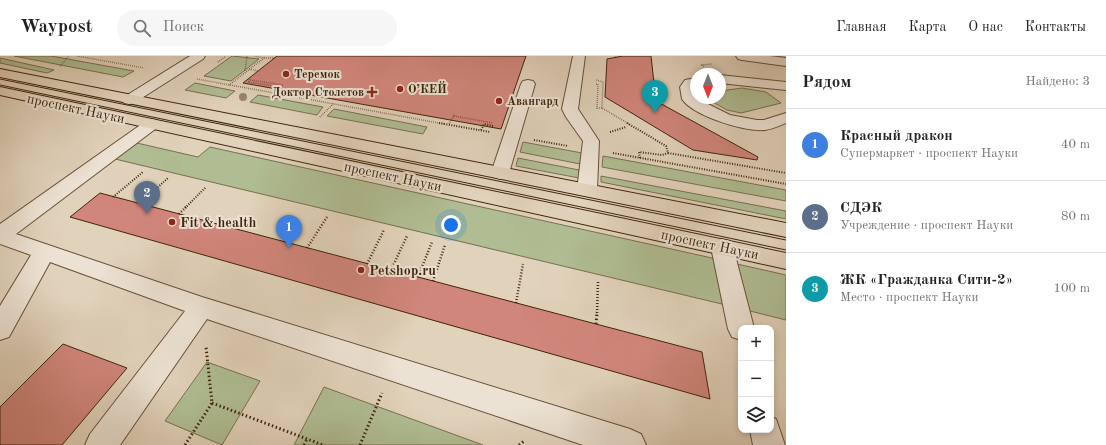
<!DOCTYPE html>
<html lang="ru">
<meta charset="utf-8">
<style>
:root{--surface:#fff;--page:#f6f6f6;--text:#222;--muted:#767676;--line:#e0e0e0;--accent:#2563eb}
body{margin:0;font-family:"Old Standard TT",serif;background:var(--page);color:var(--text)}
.controls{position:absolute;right:12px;bottom:12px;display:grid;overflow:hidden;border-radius:8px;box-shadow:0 2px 6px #0003}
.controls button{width:36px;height:36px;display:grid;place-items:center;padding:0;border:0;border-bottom:1px solid var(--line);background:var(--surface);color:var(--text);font:20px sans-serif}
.compass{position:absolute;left:690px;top:12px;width:36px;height:36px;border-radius:50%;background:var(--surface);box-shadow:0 2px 6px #0003;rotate:180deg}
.you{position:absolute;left:451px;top:169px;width:14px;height:14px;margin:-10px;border:3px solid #fff;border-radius:50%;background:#1a73e8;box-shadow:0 0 0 6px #1a73e833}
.badge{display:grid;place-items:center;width:26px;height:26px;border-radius:50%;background:var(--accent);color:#fff;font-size:13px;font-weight:700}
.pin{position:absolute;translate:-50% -33px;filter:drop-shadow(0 1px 2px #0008)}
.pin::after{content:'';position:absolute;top:21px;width:14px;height:12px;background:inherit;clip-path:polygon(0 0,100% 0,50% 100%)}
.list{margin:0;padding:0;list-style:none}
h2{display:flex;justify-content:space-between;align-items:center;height:52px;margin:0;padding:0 16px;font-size:17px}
h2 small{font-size:13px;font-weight:400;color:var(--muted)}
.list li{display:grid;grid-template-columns:26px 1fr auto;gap:12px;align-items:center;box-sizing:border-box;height:72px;padding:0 16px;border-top:1px solid var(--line)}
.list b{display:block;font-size:15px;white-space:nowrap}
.list p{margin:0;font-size:13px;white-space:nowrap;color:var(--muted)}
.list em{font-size:13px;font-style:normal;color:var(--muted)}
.icon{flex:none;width:22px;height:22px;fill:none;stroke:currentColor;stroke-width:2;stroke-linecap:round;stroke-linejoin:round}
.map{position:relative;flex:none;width:786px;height:389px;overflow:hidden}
header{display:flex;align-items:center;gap:24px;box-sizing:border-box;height:56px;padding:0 20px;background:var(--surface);border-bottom:1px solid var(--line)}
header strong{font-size:19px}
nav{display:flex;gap:22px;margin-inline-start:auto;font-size:14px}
.search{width:280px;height:36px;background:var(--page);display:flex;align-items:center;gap:10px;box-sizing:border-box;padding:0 14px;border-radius:22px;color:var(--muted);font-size:15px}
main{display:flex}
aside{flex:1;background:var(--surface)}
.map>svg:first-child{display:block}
</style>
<header>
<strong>Waypost</strong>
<div class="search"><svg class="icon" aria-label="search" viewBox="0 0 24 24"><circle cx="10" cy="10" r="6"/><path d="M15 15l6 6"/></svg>Поиск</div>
<nav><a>Главная</a><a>Карта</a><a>О нас</a><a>Контакты</a></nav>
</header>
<main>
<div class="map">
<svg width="786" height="389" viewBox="0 0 786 389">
<rect width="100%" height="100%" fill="#e1d2bb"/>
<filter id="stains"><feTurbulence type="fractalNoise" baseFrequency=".005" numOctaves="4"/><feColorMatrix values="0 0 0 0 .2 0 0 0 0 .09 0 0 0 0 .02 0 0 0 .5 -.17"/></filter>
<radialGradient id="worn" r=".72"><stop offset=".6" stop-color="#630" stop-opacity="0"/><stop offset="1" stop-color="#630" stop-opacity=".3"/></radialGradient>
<!-- green -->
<path fill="#b0bd93" stroke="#787050" d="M14,0H51L134,15L123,21Z
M232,0L259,3L231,25L204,20Z
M0,2L54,14L47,17L0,7Z
M195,27L235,35L226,42L185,34Z
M742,32L766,36L781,47L741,57L727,54L709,44V42H720V35Z
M258,39L323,51L317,59L250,46Z
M334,53L427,71L423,78L327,60Z
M523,86L582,97L580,108L520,96Z
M137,87L198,101L210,91L712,202L718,210L726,249L115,103Z
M603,100L786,134V145L602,111Z
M518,102L579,114V122L516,110Z
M601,120L786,155V163L601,126Z
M737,208L786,219V264L746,254Z
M207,306L260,325L222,389L165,365Z
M324,331L483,389H294Z"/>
<!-- building -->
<path fill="#d1867b" stroke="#40240c" d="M277,0H526L501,73L243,27Z
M623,0H651L656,45L758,101L757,104L693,94L605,41L607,3Z
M100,137L702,296L710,343L70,161Z
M63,288L127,312L62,389H0V351Z"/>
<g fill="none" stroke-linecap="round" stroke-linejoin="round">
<!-- minor casing -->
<g stroke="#685038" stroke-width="2">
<path id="minor" d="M190,0H205L203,3L134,47L129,48L124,47L122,44L124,41Z
M573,0H585L578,53L599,85L597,134L594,138L587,140L580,138L577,134L583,85L566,61L562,53Z
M736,0H770L786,2V10L742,4L738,3Z
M720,19L786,26V34L720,27Z
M696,22V30L694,31L696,42L730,59L757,64H764L786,57V67C779,70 772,73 765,74C745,76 693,60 682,43L680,31L685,24Z
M528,24L533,25L535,28L509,117L506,121L500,123L494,121L491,117L521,28L523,25Z
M152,63L158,65L160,68L158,71L16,178L202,241L630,373L641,378L646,389H583L207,263L120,389H85L90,378L185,255L50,206L9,281L0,284V250L31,199L0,188V168L146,65Z
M722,183L730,185L733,191L754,272H741V284L732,281L728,273L711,191L714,185Z
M771,361L776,363L785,389H753L750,374H771Z"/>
</g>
<!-- major casing -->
<g stroke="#40240c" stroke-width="2">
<path id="major" d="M0,13L786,167V181L0,21Z
M0,31L786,197V213L0,39Z"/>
</g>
<!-- path-far3 -->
<path stroke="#40240c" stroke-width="1.5" stroke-dasharray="0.5 1.5" stroke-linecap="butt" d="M77,0L144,12
M615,0L617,1
M264,2H275
M218,6L226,0
M60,10L69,0
M704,10L702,9L712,8
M249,13L258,15
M245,15L247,0
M197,23L444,68
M250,24L283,29L280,31L248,26Z
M596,24L603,26L602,52L629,68
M596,28H598L597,52H602
M229,29L264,2L254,0
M454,60L493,67
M320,61L333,48
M449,68L455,58"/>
<!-- path-far2 -->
<path stroke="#40240c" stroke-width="2" stroke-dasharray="1 1.5" stroke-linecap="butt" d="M439,67L490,76
M627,67L666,90L668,97L786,117
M481,74L484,68L493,70
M610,76L626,71
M534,84L568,90
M613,97L786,128
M640,102L639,96L662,99L668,97
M113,141L143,116
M139,148L168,122
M185,152L206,131"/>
<!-- path-far1 -->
<path stroke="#40240c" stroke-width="2.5" stroke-dasharray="1 2" stroke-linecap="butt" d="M179,158L186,151
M307,192L327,161
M367,208L384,174
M391,214L407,180
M418,221L432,186
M433,225L445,189
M516,247L523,208
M597,257L598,226"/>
<!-- path -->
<path stroke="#40240c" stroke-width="3" stroke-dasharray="1.5 2.5" stroke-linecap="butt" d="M596,268L597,256
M212,347L323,389
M185,389L212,347L206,291
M304,389L307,383
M360,389L382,337
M519,389L524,385"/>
<!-- minor -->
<use href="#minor" fill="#ece2d3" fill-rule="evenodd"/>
<!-- major -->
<use href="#major" fill="#e1d2bb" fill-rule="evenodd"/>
<!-- tram -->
<path stroke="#40240c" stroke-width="1" d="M0,23L786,184
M0,29L786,194"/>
</g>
<!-- trees -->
<circle fill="#98876d" cx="243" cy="41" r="4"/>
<!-- markers -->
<g fill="#8f2418" stroke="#ece2d3" stroke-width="1.5">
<circle cx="286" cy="18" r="4"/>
<circle cx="400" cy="33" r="4"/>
<path d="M370 30h4v4h4v4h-4v4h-4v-4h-4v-4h4z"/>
<circle cx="499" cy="45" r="4"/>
<circle cx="172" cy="166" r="4"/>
<circle cx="361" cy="214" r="4"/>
</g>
<g text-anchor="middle" stroke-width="4" stroke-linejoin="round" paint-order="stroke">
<!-- far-poi labels -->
<g font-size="12" font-weight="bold" fill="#40240c" stroke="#ece2d3" text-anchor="start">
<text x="294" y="22">Теремок</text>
<text x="408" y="37">О’КЕЙ</text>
<text x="364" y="40" text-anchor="end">Доктор Столетов</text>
<text x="507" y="49">Авангард</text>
</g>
<!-- street labels -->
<g font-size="14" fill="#40240c" stroke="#ece2d3">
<text transform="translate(76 52) rotate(12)" y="5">проспект Науки</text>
<text transform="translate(393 120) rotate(12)" y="5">проспект Науки</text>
<text transform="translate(710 188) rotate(12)" y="5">проспект Науки</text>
</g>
<!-- poi labels -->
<g font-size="14" font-weight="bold" fill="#40240c" stroke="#ece2d3" text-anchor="start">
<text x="180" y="171">Fit &amp; health</text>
<text x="369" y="219">Petshop.ru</text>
</g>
</g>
<rect width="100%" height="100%" filter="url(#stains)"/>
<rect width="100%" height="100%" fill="url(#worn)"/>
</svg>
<div class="controls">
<button>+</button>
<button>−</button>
<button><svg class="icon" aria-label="layers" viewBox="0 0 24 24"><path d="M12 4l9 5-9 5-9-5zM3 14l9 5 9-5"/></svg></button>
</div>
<svg class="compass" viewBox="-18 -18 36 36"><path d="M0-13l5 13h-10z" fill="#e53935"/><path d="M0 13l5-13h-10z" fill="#767676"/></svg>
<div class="you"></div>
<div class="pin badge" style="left:289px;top:192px;background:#3f7fe0">1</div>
<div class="pin badge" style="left:147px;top:158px;background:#5c6f8a">2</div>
<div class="pin badge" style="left:655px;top:57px;background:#0f9aa8">3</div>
</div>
<aside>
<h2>Рядом<small>Найдено: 3</small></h2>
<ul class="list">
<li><span class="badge" style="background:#3f7fe0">1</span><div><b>Красный дракон</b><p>Супермаркет · проспект Науки</p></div><em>40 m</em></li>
<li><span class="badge" style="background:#5c6f8a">2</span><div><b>СДЭК</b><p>Учреждение · проспект Науки</p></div><em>80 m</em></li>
<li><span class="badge" style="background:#0f9aa8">3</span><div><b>ЖК «Гражданка Сити-2»</b><p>Место · проспект Науки</p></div><em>100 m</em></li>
</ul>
</aside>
</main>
